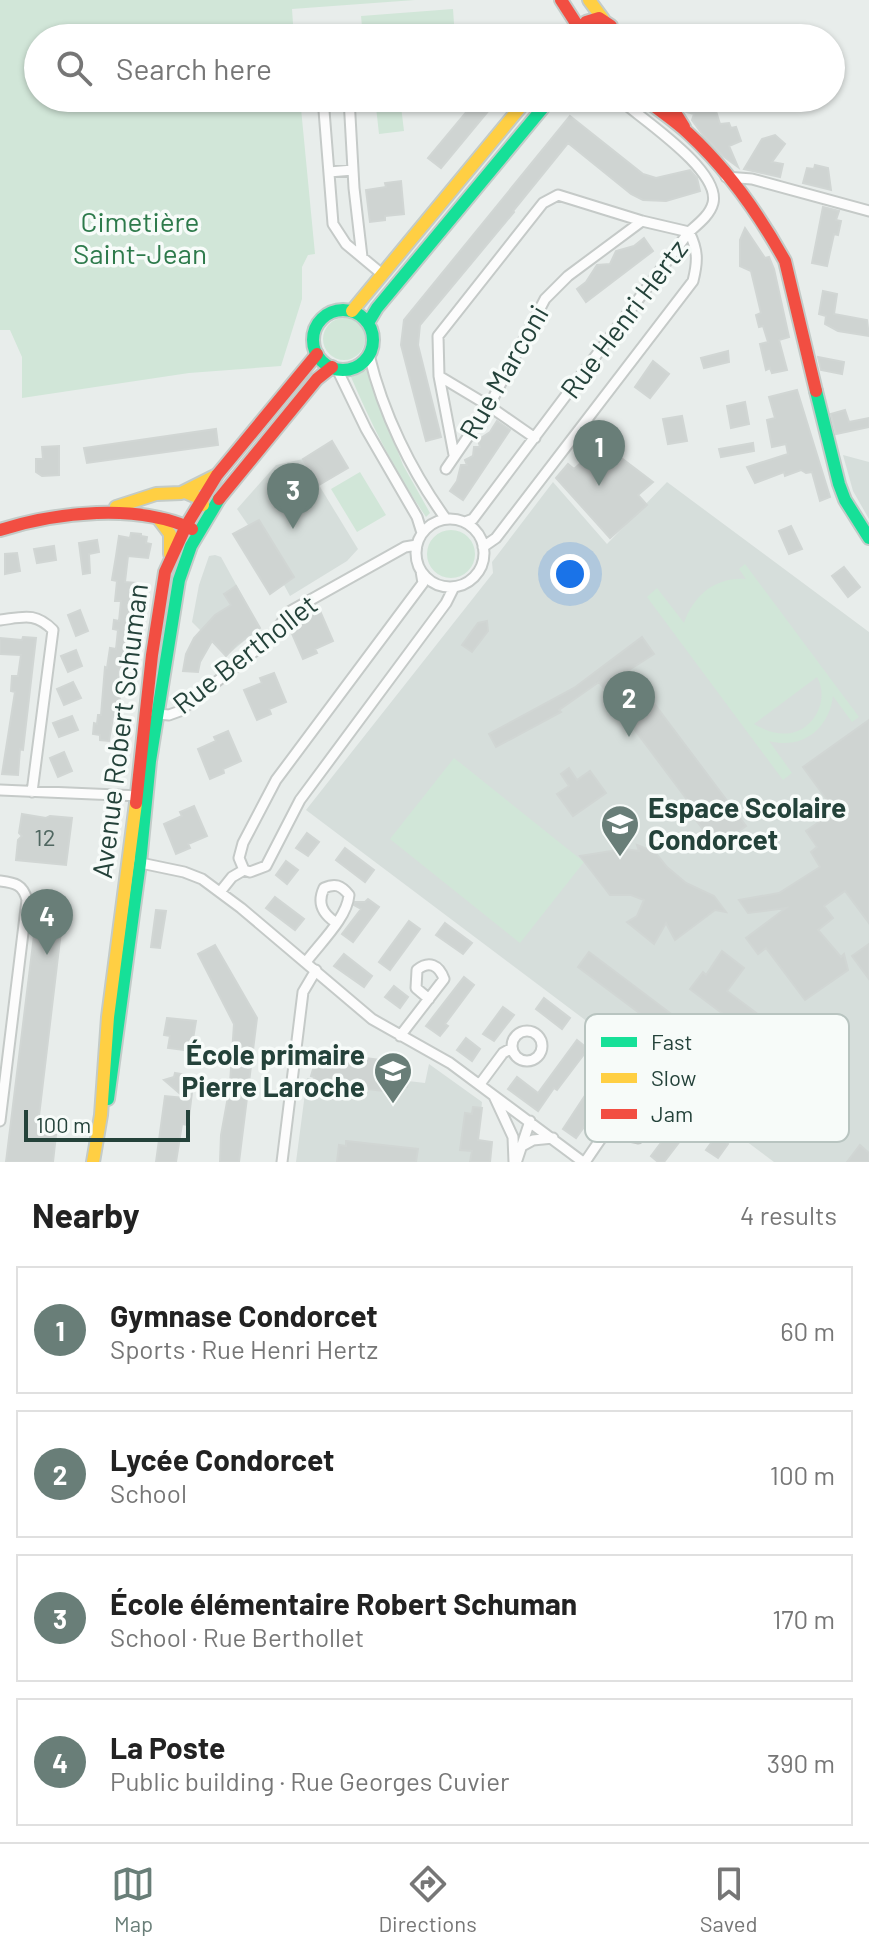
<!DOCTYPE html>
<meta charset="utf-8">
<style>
:root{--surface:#fff;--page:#f2f2f2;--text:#222;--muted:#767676;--line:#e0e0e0;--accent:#697e78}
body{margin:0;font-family:Barlow,sans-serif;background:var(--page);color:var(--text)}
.scale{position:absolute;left:24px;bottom:20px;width:166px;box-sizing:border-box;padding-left:8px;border:4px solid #24423a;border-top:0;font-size:22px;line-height:28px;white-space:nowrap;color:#24423a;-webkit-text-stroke:6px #f7fbf9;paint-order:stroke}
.you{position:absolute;left:570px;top:574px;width:28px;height:28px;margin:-20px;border:6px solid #fff;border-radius:50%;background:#1a73e8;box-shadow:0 0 0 12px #1a73e833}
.badge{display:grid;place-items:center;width:52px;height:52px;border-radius:50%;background:var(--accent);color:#fff;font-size:26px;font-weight:700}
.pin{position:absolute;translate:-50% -66px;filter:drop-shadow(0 2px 4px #0008)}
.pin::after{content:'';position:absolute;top:42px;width:28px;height:24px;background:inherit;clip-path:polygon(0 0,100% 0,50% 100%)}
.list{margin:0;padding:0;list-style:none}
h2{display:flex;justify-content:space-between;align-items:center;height:104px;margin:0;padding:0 32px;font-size:34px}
h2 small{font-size:26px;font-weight:400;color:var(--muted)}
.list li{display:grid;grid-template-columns:52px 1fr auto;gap:24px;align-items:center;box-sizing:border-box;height:128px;margin:0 16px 16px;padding:0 16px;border:2px solid var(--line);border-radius:0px}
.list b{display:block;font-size:30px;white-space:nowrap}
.list p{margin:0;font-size:26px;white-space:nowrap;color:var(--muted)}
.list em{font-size:26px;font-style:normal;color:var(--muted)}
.icon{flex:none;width:44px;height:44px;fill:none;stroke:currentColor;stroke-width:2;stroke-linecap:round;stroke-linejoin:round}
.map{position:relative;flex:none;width:869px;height:1162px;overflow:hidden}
.search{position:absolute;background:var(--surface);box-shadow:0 2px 6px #0004;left:24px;right:24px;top:24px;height:88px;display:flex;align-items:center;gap:20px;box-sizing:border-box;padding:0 28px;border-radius:44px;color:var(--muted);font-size:30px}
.sheet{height:680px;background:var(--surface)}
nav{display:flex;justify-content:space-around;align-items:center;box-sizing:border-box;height:112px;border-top:2px solid var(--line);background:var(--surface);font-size:22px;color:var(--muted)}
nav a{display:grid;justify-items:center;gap:4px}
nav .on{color:var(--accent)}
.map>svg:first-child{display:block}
</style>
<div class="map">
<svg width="869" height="1162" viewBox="0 0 869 1162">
<rect width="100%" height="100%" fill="#e8edeb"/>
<!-- built -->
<path fill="#d6dedb" d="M843,455L869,462V519L853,491Z
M303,459L358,549L347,561L290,596L284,585L270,594L233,534L248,525L237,509L276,465Z
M553,482L607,544L667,482L869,632V1162H774L306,810L493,573L492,562Z
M215,555L221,557L260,628L226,656L212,642L200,662L198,672L183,671L186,654L201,631L192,622L199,585L209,556Z
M318,1052L405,1063L404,1068L409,1069L408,1081L425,1083L429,1064L482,1102L478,1140L492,1142L490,1162H296L307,1078L314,1079Z"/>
<!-- green -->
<path fill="#d1e6d8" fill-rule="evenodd" d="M0,0H415L292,9L294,38H38V98H300L315,254L308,255L302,267V299L281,366L189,373L22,398V357L10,330H0Z
M453,9L455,38H363L361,16Z
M375,98H400L404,131L379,134Z
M323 339a21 21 0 1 1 42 0a21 21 0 1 1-42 0Z
M367,370L403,465L430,513L426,517C396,473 372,426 351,377Z
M360,472L386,515L357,532L331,489Z
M427 554a24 24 0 1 1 48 0a24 24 0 1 1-48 0Z
M745,564L859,717L852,722L833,696C829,729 802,750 769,741L792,773L783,780L647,597L657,588L684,623C694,595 715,577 746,579L739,569ZM817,677C829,698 816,728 791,733C778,735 766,731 754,724Z
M454,758L584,862L520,943L390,839Z"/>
<!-- building -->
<path fill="#cfd4d2" stroke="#d1d6d4" stroke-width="2" d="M478,98H499L441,168L428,158Z
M677,98H712L720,124L729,123L731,128L736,127L741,141L729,146L738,167L723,156L703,135L692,120L694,114L686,112Z
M570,116L643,174L656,178L690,170L697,178L700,191L666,201L643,200L631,194L568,143L513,211L514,212L420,325L418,345L441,437L426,441L401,345L404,320Z
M775,135L785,144L772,162L783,164L780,177L744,169L762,139Z
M815,165L828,168L831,190L803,183L807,168L814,169Z
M401,181L404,214L385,216V220L370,222L366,190L386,187L385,183Z
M823,207L839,211L836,220L841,221L838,235L834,234L827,266L812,263Z
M745,228L765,258L769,257L774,269L789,337L779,340L787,370L772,373L770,368L766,370L760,344L768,342L763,326L759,327L756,315L761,313L751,271L740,266V240Z
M644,238L653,251L586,302L577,289L586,282L597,265L610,264L616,251L634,246Z
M823,291L837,294L834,314L867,320L869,336L838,331L825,324L826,316L819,314Z
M728,351L729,362L704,368L701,358Z
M818,357L844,362L842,374L821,370Z
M653,361L669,374L650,398L635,387Z
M797,390L830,497L820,501L812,472L806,473L801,470L785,476L784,472L755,483L747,467L788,454L786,444L772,447L767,420L775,418L769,397Z
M745,402L749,424L731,428L727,406Z
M845,410L849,422L869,418V427L836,434L831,414Z
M682,416L687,441L668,444L663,419Z
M497,421L510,430L463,500L450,491L457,481L461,465H467L465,460L473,456L474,447H480L478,440L490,432Z
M216,429L218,445L87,463L84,448Z
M591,435L653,482L638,495L647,505L610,538L556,478L568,464L574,469L592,453L584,443Z
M332,441L348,468L319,485L303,459Z
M753,443L754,451L721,457L719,449Z
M59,446V475L42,476L36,472V459H43L42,447Z
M259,520L294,577L270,594L233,534Z
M791,526L802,549L789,554L779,531Z
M131,533L141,534V536L147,537L146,543L151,544L148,558L128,556L125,582L136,583L131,632L125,670H119L116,696L120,697L117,717H113L109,741L100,740V735L93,734L94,723L97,724L98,715H101L105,667L107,668L110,648L116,649L118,630L113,629L114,620L119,621L121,601H115L117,581L112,580L116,556L119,536L130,538Z
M97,540L99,552L89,554L90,573L83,574L79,543Z
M54,546L56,560L37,563L34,549Z
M17,553L20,571L5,574V554Z
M844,567L860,587L848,597L832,576Z
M236,586L260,628L236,645L226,656L212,641L200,662L198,672L183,671L186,654L194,638L215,615L231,605L224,594Z
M80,610L88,631L76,636L68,615Z
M320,611L333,641L315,649L317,653L303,659L290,629L308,621L306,617Z
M487,621L488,631L472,652L462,645L478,623Z
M23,637L36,638L23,750L20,749L18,775L2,774L15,692L11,691L12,676H18L21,655L0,654V638L22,640Z
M642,637L654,654L629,670L746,826L717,847L691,814L688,801L599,682L559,710L561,712L496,747L489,734L574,688Z
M76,650L82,666L68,672L61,656Z
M274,673L286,702L269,709L271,714L257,720L244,690L262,683L260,678Z
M73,682L81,698L64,705L57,689Z
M72,716L78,730L59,737L53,723Z
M869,720V923L845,891L824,906L833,918L818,930L841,957L844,954L848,970L805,1000L766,948L758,954L746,938L786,908L748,913L739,900L779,893L820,867L811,852L817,847L806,831L835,811L803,767Z
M228,731L241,761L223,769L224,773L210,779L198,749L216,741L214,737Z
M64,752L72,771L58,777L50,758Z
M569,768L577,780L590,771L606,793L573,816L557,794L569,786L561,774Z
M194,806L207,836L188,844L190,848L176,854L164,824L182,816L180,812Z
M22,814L46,818L50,816L72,818L66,865L16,860L18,840L22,836L19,833Z
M307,833L319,842L308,856L296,848Z
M637,845L655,852L667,867L686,883L714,896L726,912L715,910L675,940L666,923L654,944L627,922L637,916L644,900L631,895H610L580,856L624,849L639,851Z
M345,848L374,870L365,882L336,860Z
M286,861L298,870L287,884L276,875Z
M275,897L304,919L295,930L266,908Z
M368,899L379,907L353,942L342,934L361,909L354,905L355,902H365Z
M38,903L64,906L37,1133L56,1135L53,1162H6Z
M156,910L166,911L160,948L151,947Z
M409,921L420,929L390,970L379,962Z
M445,923L472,943L463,954L436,935Z
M869,944V979L852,956Z
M215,945L257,1018L239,1162H220L221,1135L229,1091L211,1083L212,1081L230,1083L234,1024L198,954Z
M722,951L744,968L727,991L820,1061L808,1078L690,989L703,972L706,975Z
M589,952L674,1016L684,1023L670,1036L578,967Z
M344,954L372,976L364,987L334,966Z
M464,977L474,985L445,1024L448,1026L440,1036L426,1026Z
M394,986L408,997L400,1008L385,997Z
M544,998L570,1018L562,1029L536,1009Z
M503,1007L514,1015L494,1041L483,1034Z
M167,1018L196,1021L191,1051L168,1048L170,1036L164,1035Z
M466,1038L480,1049L472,1061L457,1050Z
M577,1040L588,1049L557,1090L554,1088L538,1111L508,1089L517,1077L538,1093Z
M318,1052L405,1063L404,1068L409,1069L407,1087H402L401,1093L313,1083L314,1077L311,1076Z
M607,1072L618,1080L576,1138L563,1129L586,1094L592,1092Z
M175,1073L194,1076L188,1125L182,1124L176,1162H156L165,1096L185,1098L164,1080L174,1077Z
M473,1107L482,1108L478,1140L492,1142L490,1162H470L472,1151L460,1150L465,1113L472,1114Z
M678,1120L690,1128L664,1162H658L651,1156Z
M717,1135L728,1144L718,1158L706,1150Z
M346,1141L418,1149L416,1162H337L339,1145L346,1146Z
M860,1145L869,1153V1162H847Z"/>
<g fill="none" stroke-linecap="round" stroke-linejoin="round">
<!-- street casing -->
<g stroke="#c5cac8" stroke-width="13">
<path id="street" d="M323,98L333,224L346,244L382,274
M349,98L354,188L362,257
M329,172L353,170
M726,177L752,179L869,211
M369,355C383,413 411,471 446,519
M337,369L366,429L417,517L422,533
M439,376L489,406L535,438
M454,455L439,376L438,336L543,203L558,195L642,221L689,232C698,224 710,215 713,203C721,170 640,118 618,98
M446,469L489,406L545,299L568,276L642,221
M416 553a34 34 0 1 1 68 0a34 34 0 1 1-68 0Z
M465,522L473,519L689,232C698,250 698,261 693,281L496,538L483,547
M0,620C24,617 35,612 53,630L32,792
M158,714L169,715L180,711L270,639L289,612L405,547L417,545
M0,790L140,796
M136,862L184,872L202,879L241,908L372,1019L450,1063L583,1162
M244,870L239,858L243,843L276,780L423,583L421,571
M0,881C15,883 23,884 27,900L0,1121
M220,892L232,877L244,870L250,872L266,866L300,800L446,603L454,587
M306,962C320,943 347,918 349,895C341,885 335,883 324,888C317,903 322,913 335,922
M512 1046a15 15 0 1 1 30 0a15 15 0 1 1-30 0Z
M400,1036L444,979C439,965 429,960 417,970L416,988L429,999
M480,1084L503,1053L512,1048
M494,1096L513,1137L514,1162
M522,1146L533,1140L553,1138
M517,1160L530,1121
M282,1162L303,992L316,970
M585,1162C593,1151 617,1112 628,1109C633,1107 636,1109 641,1110L647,1119L648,1126L638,1138L624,1135L611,1126"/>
</g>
<!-- fast casing -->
<g stroke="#c3cbc8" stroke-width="16">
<path id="fast" d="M313 340a30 30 0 1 1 60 0a30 30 0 1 1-60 0Z
M368,323L377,308L551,98
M816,391L839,484L845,500L869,538
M108,1099L140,863L150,761L179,580L191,546L219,499"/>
</g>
<!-- slow casing -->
<g stroke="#c3cbc8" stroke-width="16">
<path id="slow" d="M589,0L603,19
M352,311L528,98
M185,492L202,499L203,505
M116,507L156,494L181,493L215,476
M158,518L170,534V554
M93,1162L101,1115L108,1017L136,803"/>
</g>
<!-- jam casing -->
<g stroke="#c3cbc8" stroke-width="16">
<path id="jam" d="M561,0L581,31
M582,38L581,31L586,22L599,18L611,26L612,38
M644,98C658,110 674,120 688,133C727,169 759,214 785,261L816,391
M666,98L684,127
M219,499L317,379L332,367
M0,530C57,512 137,503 192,529
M136,803L152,655L165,572L186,526L217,475L317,354"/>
</g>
<!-- street -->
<use href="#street" stroke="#fcfcfc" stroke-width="9"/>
<!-- fast -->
<use href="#fast" stroke="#16e098" stroke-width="12"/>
<!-- slow -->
<use href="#slow" stroke="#ffcf43" stroke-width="12"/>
<!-- jam -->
<use href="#jam" stroke="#f24e42" stroke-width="12"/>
</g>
<!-- icons -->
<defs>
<g id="school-pin" transform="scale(2)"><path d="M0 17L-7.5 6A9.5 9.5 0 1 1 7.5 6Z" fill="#697e78" stroke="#f7fbf9"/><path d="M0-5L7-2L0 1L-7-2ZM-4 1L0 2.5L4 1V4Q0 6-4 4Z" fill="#fff"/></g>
</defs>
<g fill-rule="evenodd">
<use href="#school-pin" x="620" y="824"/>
<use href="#school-pin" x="393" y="1071"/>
</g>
<g text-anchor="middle" stroke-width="7" stroke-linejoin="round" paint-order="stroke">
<!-- number labels -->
<g font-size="24" fill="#506761">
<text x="45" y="846">12</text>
</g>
<!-- park labels -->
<g font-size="28" fill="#2d7a4b" stroke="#f7fbf9">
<text x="140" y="232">Cimetière<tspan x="140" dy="32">Saint-Jean</tspan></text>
</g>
<!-- street labels -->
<g font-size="28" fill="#24423a" stroke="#f7fbf9">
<text transform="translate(624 319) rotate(-53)" y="10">Rue Henri Hertz</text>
<text transform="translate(504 372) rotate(-60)" y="10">Rue Marconi</text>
<text transform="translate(245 654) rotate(-38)" y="10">Rue Berthollet</text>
<text transform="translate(120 731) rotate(-83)" y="10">Avenue Robert Schuman</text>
</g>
<!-- poi labels -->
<g font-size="28" font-weight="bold" fill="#24423a" stroke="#f7fbf9" text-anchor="start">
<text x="648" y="818">Espace Scolaire<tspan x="648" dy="32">Condorcet</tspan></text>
<text x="365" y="1065" text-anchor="end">École primaire<tspan x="365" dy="32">Pierre Laroche</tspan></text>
</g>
</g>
<!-- legend -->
<rect x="585" y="1014" width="264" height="128" rx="12" fill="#f7fbf9" stroke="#b8c4c0" stroke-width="2"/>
<rect x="601" y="1037" width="36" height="10" fill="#16e098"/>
<rect x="601" y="1073" width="36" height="10" fill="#ffcf43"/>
<rect x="601" y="1109" width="36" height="10" fill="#f24e42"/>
<g font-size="22" fill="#24423a">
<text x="651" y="1050">Fast</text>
<text x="651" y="1086">Slow</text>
<text x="651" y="1122">Jam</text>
</g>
</svg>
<div class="scale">100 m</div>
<div class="you"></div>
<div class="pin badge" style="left:599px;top:486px">1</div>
<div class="pin badge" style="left:629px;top:737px">2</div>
<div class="pin badge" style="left:293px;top:529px">3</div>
<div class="pin badge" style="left:47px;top:955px">4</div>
<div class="search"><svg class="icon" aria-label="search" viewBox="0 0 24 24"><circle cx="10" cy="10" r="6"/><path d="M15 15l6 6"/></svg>Search here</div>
</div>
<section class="sheet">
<h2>Nearby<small>4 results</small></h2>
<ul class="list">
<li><span class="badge">1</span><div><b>Gymnase Condorcet</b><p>Sports · Rue Henri Hertz</p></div><em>60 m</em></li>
<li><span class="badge">2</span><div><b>Lycée Condorcet</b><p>School</p></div><em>100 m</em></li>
<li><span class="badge">3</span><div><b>École élémentaire Robert Schuman</b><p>School · Rue Berthollet</p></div><em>170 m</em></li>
<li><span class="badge">4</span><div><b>La Poste</b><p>Public building · Rue Georges Cuvier</p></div><em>390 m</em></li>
</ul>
</section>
<nav>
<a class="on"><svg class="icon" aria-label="map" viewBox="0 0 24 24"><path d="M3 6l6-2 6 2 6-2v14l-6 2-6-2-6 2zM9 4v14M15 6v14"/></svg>Map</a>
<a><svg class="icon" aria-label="directions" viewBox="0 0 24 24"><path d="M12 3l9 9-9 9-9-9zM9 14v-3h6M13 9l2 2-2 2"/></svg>Directions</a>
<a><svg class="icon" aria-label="saved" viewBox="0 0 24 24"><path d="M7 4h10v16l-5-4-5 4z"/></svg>Saved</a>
</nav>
